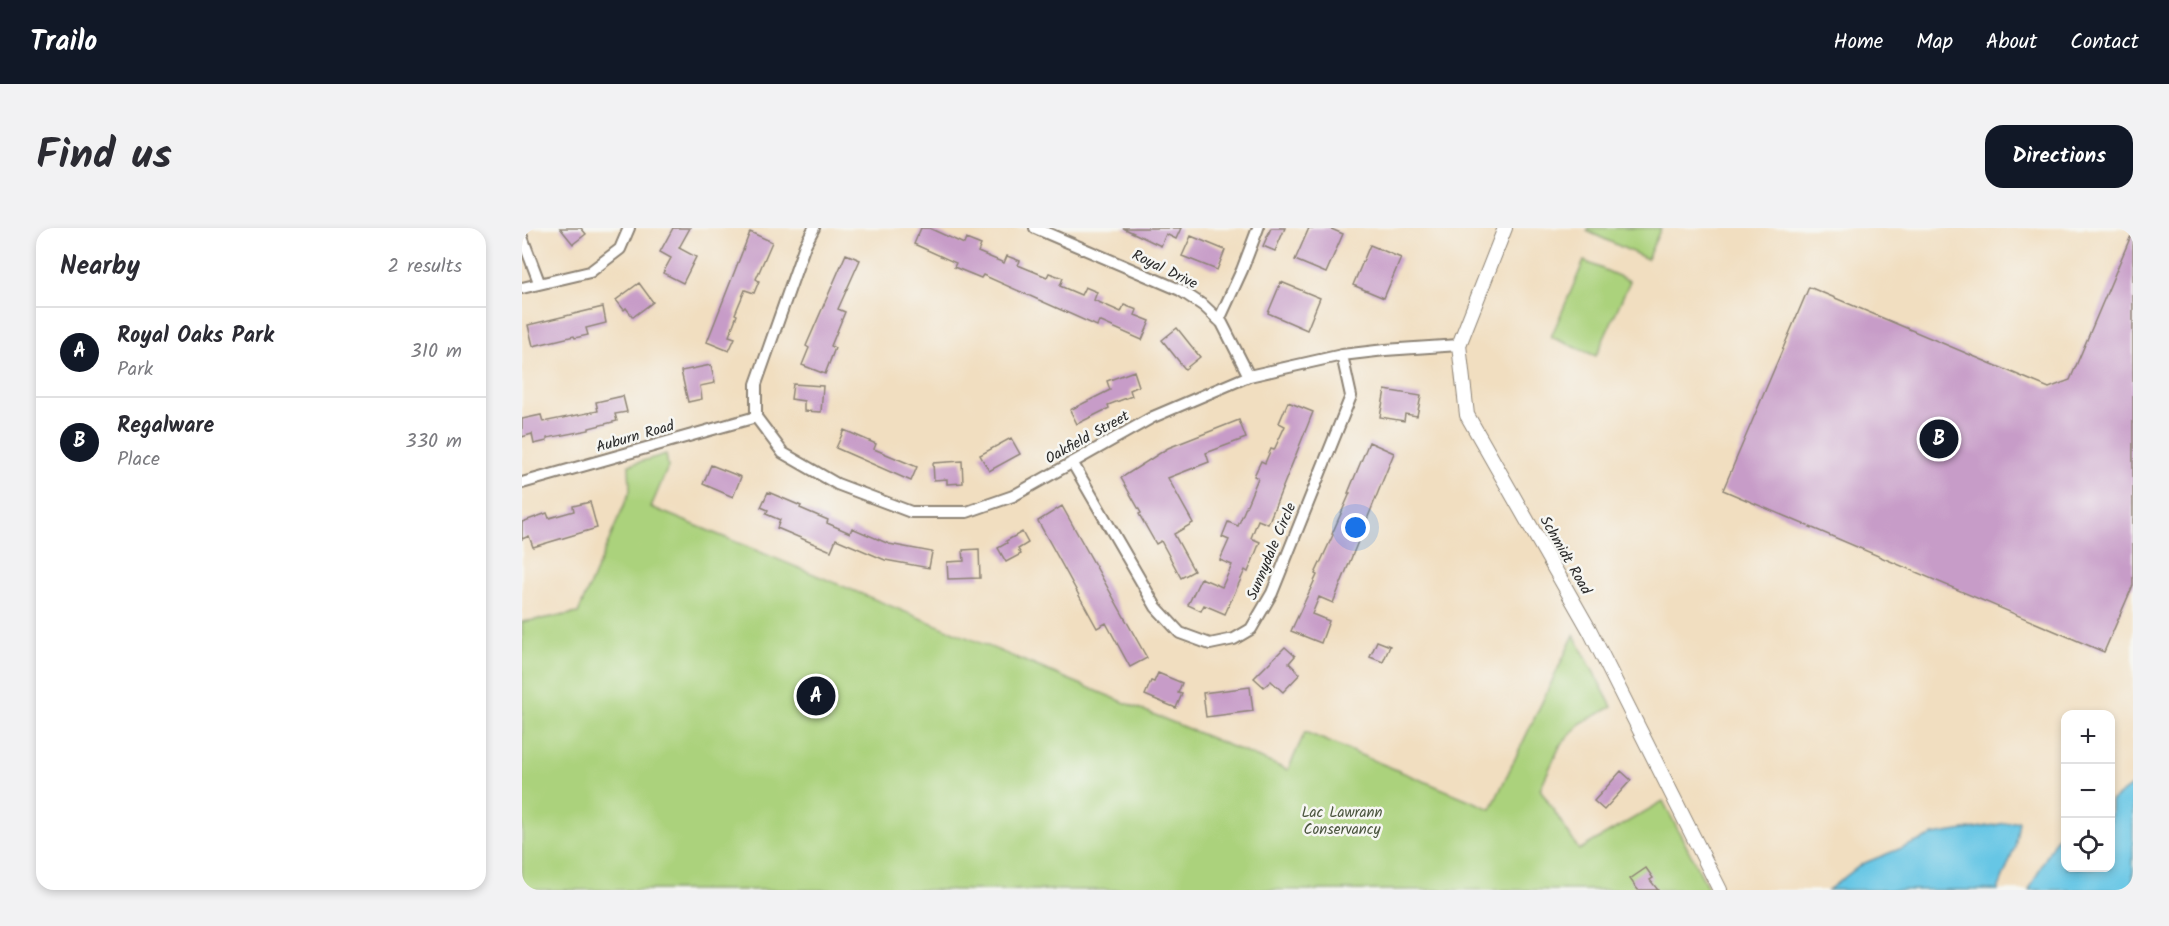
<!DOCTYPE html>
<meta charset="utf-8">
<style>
:root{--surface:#fff;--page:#f2f2f3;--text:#2b2b33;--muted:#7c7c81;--line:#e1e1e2;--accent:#111827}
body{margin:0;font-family:Kalam,sans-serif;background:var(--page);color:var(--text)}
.controls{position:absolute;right:18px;bottom:18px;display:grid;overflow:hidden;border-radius:12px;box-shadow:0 3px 9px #0003}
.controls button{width:54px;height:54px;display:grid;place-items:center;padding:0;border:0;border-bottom:2px solid var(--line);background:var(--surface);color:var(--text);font:30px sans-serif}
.you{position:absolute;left:834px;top:300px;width:21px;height:21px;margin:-15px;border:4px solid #fff;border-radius:50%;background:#1a73e8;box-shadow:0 0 0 9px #1a73e833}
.badge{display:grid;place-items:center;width:39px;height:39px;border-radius:50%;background:var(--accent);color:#fff;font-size:20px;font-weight:700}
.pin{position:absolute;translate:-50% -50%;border:3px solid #fff;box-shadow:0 2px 6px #0006}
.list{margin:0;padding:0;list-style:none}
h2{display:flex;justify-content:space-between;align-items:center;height:78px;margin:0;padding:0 24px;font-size:26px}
h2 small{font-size:20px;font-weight:400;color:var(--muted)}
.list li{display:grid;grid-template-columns:39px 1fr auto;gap:18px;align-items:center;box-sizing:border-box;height:90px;padding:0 24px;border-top:2px solid var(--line)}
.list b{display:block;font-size:22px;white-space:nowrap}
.list p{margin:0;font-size:20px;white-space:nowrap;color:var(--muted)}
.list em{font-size:20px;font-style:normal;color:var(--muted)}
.icon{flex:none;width:33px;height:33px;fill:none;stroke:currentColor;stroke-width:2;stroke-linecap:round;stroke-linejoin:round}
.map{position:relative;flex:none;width:1611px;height:662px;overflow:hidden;border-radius:18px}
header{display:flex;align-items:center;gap:36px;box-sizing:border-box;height:84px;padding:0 30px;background:var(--accent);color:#fff}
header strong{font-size:28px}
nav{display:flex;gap:33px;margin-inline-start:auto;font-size:21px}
.intro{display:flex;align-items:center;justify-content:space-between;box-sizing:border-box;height:144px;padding:0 36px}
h1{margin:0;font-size:42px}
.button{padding:15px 27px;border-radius:18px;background:var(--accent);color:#fff;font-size:21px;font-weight:700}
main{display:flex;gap:36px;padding:0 36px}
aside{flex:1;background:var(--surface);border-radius:18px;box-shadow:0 3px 9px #0003}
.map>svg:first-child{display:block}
</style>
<header>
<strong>Trailo</strong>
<nav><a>Home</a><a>Map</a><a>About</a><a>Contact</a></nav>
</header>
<div class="intro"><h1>Find us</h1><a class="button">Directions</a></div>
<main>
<aside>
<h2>Nearby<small>2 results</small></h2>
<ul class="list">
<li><span class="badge">A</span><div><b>Royal Oaks Park</b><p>Park</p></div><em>310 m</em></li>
<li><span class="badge">B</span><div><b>Regalware</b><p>Place</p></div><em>330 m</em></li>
</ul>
</aside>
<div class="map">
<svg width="1611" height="662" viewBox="0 0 1611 662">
<rect width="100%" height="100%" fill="#f6f6f2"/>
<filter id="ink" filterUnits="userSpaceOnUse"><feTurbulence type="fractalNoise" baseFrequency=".0167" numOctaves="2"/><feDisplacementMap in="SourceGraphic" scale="12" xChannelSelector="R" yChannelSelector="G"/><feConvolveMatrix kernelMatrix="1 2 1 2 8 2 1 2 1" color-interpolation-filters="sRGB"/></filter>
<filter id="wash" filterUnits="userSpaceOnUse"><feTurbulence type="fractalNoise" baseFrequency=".008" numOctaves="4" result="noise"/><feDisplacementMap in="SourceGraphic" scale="24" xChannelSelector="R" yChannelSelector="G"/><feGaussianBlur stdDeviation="1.35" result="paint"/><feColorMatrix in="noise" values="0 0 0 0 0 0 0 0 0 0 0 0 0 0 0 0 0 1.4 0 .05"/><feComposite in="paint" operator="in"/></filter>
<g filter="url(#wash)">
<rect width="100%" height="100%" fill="#f1dec0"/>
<!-- green -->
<path fill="#abd27c" stroke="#6b7e54" stroke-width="1.5" d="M1066,0H1139L1125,31L1065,3Z
M1062,33L1108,53L1074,128L1029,109Z
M144,226L146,239L129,279L766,542L783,504L969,581L1052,407L1090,479L1059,495L1038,518L1018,561L1057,622L1141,573L1187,662H0V394L56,385L108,263L107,237Z"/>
<!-- water -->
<path fill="#66c6e5" stroke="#487888" stroke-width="1.5" d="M1611,557V662H1507L1532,614L1543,598L1544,640H1588L1589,573Z
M1497,593L1493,619L1476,662H1306L1340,636L1412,607Z"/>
<g id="blocks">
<!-- building -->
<path fill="#c79cc8" d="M38,0H59L64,6L51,16Z
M151,0H168L157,20L174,29L161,55L141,45L149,30L138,24Z
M399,0H407L442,16L444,11L459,17L456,24L482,35L485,28L498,33L496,37L525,49L527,45L541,50L538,58L559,67L563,59L575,64L572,72L599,84L602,77L615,82L613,87L628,93L620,112L577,93L575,98L461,47L459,50L432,39L434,35L392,16Z
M601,0H659L654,11L644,6L639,18Z
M749,0H763L753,23L741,18Z
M787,0H807L821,6L804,45L773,32Z
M1611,3V357L1582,424L1201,262L1287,59L1527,160L1548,152Z
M228,4L250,14L234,51L237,53L232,65L223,62L213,86L215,87L207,108L213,110L207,123L185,114Z
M669,8L703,22L695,42L660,28Z
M848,17L879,30L862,70L831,57Z
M324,26L338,32L316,81L323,84L309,118L313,120L303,146L280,137L287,120L284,118Z
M759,54L798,70L785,102L746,85Z
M117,55L131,74L111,89L104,80L102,82L94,72Z
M81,79L84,95L64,100L66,107L53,110L52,108L11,118L6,97Z
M655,100L678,129L663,141L640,112Z
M189,137L193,155L178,158L180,171L166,174L159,143Z
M612,143L617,158L608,162L610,168L586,177L587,180L555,196L548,182L588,162L585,153Z
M271,156L301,158L299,184L282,183V173L269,171Z
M863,162L899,168L895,188L883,186L882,193L858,189Z
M101,168L105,184L93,186L95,193L67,200V202L25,210V213L12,216L10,206L0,209V191L19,187L21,194L76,183L74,174Z
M766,174L791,184L746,296L736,292L729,310L738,314L726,344L723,342L703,386L682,377L679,383L666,377L679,350L700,359L710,337L698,332L707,312L700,309L706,294L716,298L736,250L732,248L739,233L743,235L749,221L752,222L763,198L757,195Z
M717,192L724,210L684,225L687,234L646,250L671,295L652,306L672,343L659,350L639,313L634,316L617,286L619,285L599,250L646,220Z
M322,202L354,216L352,221L395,239L389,253L314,220Z
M489,210L498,226L467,243L458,227Z
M847,214L872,225L811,375L797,369L790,386L807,393L799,415L769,403L795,347L793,346L811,307L810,306L828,265H826Z
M440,233L441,255L425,256V251L412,252L411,235Z
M189,237L219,249L211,269L181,256Z
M246,264L279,278L278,280L306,292L305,295L328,305L330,300L367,316L410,324L407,340L363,332L314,311L309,323L255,300L258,292L244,286L246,282L239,279Z
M68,274L75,300L11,319L7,308L0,311V294L25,285L27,290L52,283L51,278Z
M540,278L625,430L608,439L584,395L575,400L516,293Z
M500,304L506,315L496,321L499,326L484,334L476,320L485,315L484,313Z
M457,321L458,350L426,351L425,334L442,333L441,322Z
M855,413L868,418L861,434L848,429Z
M763,419L773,428L767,435L778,446L761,464L749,453L742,459L732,450Z
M636,445L660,455L656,465L660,466L654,480L623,467L629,453L632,454Z
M728,459L731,483L684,489L681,465Z
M1099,543L1109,552L1082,582L1072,573Z
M1124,640L1131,650L1128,652L1136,662H1116L1108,651Z"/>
</g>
</g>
<g filter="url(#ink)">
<use href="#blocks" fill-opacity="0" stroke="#8e8476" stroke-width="1.5"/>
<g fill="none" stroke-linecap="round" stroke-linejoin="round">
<!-- minor casing -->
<g stroke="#8e8476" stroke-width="14">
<path id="minor" d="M513,0L658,62L682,78L700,95L727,148
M0,9L17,54
M0,60L68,44L98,21L107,0
M697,92L720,42L736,0
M234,189L261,225L315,256L389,284H445L491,268L631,189L727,148L820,127L863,122L937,117
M234,189V156L283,17L292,0
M550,234L634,379L658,405L688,416L712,411L729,401L750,365L829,168L820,127
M0,255L234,189"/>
</g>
<!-- tertiary casing -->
<g stroke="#8e8476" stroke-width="16">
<path id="tertiary" d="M983,0L937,117L945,187L1068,403L1198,662"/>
</g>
<!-- minor -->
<use href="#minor" stroke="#fff" stroke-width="10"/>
<!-- tertiary -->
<use href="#tertiary" stroke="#fff" stroke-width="14"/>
</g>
</g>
<g text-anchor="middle" stroke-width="5" stroke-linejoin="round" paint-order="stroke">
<!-- street labels -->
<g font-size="15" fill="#2b2b2b" stroke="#f6f6f2">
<text transform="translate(643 41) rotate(26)" y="5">Royal Drive</text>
<text transform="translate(113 208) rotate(-16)" y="5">Auburn Road</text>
<text transform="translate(565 209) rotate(-29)" y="5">Oakfield Street</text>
<text transform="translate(749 323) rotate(-67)" y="5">Sunnydale Circle</text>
<text transform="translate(1044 327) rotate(60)" y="5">Schmidt Road</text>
</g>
<!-- park labels -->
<g font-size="15" fill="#4b553f" stroke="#f6f6f2">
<text x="820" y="589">Lac Lawrann<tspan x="820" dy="17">Conservancy</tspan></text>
</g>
</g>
</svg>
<div class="controls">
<button>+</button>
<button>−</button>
<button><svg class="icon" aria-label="locate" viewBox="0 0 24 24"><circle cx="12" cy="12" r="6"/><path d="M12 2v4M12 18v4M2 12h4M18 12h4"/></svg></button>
</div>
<div class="you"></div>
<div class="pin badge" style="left:294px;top:468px">A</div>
<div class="pin badge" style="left:1417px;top:211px">B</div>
</div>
</main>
